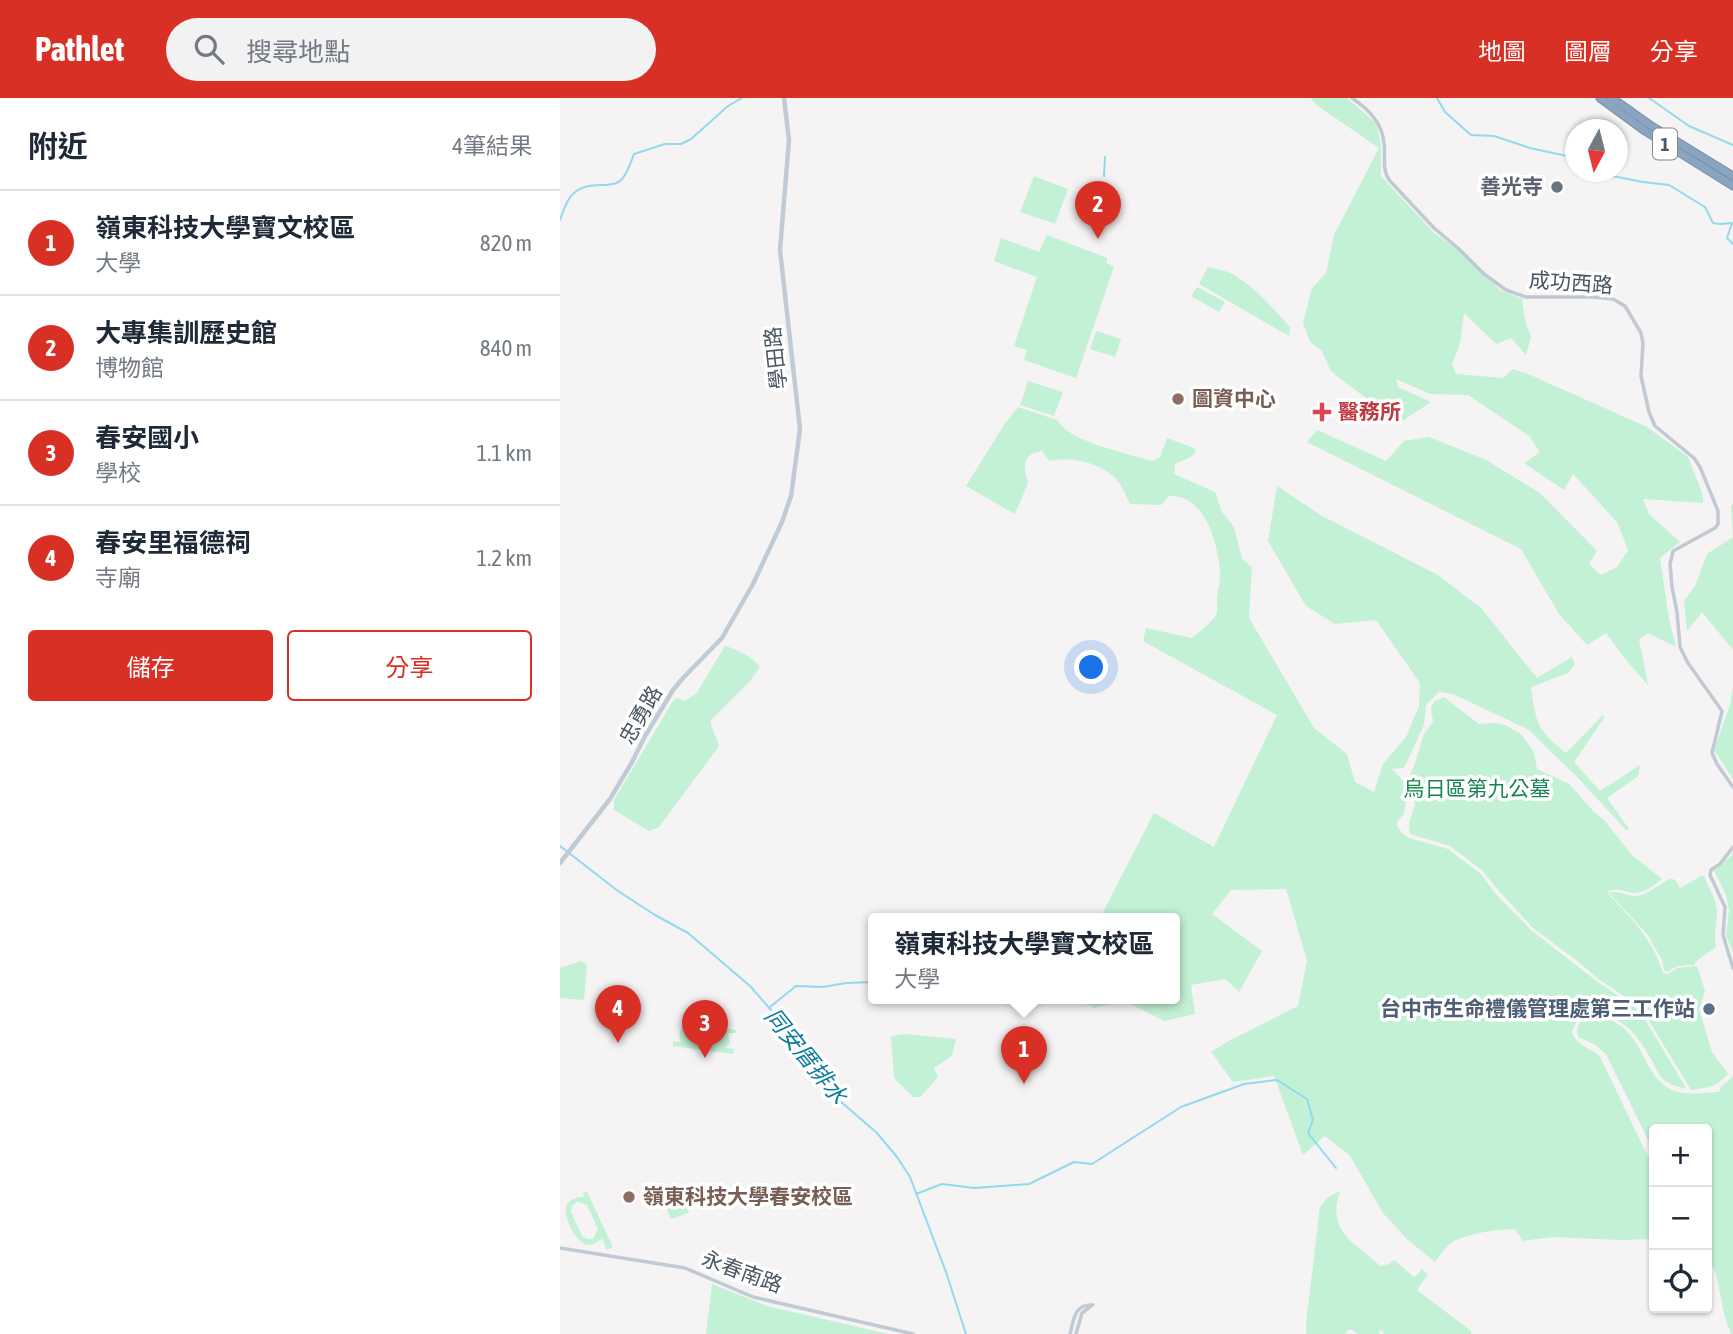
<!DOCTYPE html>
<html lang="zh-TW">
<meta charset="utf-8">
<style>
:root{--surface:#fff;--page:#f2f2f3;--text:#1f2937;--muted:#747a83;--line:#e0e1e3;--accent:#d93025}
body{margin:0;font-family:"Asap Condensed","Noto Sans TC",sans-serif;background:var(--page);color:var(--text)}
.controls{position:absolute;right:21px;bottom:21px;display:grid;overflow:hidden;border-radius:7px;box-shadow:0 2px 5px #0004}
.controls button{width:63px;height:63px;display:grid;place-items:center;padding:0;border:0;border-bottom:2px solid var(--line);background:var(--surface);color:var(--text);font:35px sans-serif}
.compass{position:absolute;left:1005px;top:21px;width:63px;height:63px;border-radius:50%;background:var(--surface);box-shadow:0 2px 5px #0004;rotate:187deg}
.you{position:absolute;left:532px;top:570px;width:24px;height:24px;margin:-18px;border:5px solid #fff;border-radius:50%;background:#1a73e8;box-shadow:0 0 0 10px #1a73e833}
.badge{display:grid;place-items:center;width:46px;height:46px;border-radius:50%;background:var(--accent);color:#fff;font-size:23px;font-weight:700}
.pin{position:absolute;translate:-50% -58px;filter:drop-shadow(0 2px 4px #0008)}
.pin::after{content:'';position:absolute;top:37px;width:24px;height:21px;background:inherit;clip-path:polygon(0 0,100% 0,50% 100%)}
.popup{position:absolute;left:308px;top:815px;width:312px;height:91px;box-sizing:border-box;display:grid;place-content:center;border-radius:7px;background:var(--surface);filter:drop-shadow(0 2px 5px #0005);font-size:23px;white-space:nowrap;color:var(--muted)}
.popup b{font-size:26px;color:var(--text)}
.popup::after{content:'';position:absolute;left:50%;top:100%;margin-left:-14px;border:14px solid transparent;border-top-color:var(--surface)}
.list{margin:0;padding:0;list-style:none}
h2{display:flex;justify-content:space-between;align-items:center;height:91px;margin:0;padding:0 28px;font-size:30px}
h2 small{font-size:23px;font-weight:400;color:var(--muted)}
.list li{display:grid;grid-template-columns:46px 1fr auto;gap:21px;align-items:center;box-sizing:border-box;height:105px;padding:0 28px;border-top:2px solid var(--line)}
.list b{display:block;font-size:26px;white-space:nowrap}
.list p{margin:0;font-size:23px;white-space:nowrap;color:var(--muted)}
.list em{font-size:23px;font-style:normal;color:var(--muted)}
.actions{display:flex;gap:14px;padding:21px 28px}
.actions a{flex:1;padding:16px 0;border:2px solid var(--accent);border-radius:7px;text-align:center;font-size:24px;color:var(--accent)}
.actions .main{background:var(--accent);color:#fff}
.icon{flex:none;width:38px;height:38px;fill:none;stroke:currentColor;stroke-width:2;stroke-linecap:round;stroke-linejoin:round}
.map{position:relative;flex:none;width:1173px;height:1236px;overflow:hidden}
header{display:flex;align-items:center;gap:42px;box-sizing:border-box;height:98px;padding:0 35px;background:var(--accent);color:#fff}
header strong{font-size:33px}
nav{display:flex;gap:38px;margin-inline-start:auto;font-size:24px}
.search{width:490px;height:63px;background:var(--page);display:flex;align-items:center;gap:18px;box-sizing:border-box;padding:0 24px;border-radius:38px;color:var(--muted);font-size:26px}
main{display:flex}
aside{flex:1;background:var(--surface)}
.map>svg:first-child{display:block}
</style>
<header>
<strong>Pathlet</strong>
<div class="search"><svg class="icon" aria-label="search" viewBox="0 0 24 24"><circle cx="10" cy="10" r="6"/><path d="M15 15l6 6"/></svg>搜尋地點</div>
<nav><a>地圖</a><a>圖層</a><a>分享</a></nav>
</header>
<main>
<aside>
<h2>附近<small>4筆結果</small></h2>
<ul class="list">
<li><span class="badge">1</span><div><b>嶺東科技大學寶文校區</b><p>大學</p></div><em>820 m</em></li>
<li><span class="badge">2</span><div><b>大專集訓歷史館</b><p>博物館</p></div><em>840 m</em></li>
<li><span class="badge">3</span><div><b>春安國小</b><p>學校</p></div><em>1.1 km</em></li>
<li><span class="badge">4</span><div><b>春安里福德祠</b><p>寺廟</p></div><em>1.2 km</em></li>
</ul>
<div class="actions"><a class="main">儲存</a><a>分享</a></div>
</aside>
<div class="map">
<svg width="1173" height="1236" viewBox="0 0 1173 1236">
<rect width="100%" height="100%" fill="#f5f3f3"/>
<!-- green -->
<path fill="#c3f1d5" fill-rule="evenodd" d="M751,0H787L816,25L821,46V78L874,135L902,154L940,192L962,201L965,222L971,239L966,257L951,240L936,246L904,215L900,245L892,266L896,276L943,280L953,271L968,276L1087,329L1128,359L1143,397V405L1083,401L1089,416L1120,444L1100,460L1109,521L1116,549L1088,535L1079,541L1088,587L1066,562L1046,535L1027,547L999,516L961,451L747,344L757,332L826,363L844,343L869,339L926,362L980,395L1037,453L1029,466L1041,477L1057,469L1068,452L1057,424L1013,376L1004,392L964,365L980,354L969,338L908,297L870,296L836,281L838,289L871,304L839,325L778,279L771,273L762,253L750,244L743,225L752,190L766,175L774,137L819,50L755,6Z
M474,78L508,91L495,126L460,114Z
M487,137L547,160V165L554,169L516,280L464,262L467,252L454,248L477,179L434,163L441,140L479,154Z
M648,169C656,171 664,172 670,175C694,187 712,210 730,229L729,238L639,186Z
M637,189L665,204L659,214L631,198Z
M536,233L561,241L555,259L530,251Z
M468,283L503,294L494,318L460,307Z
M458,309L497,322C509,344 569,356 593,363L600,359L607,340L634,350L636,353L631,359L615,366L614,376L655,394L662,414L674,429L682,461L692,469L689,520L754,630L787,656L795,684L814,694L823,666L846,639L859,608L860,585L816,522L775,526L746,508L708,443L717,388L762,418L878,477L922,511L977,580L1012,559L1015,567L1008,575L971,589C976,625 977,632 1006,655L1043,617L1044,620L1014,664L1040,693L1080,667L1078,678L1047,700L1069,731L1066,732L1020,682L969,632L893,596L879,594L866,607L864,627L844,670L832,671L848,688L844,715L836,726L842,735L849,740L888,751L921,776L934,794L971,832L1035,882L1080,913L1126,990C1117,990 1109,986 1102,980C1097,975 1095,967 1091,961C1078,938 1067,922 1039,916C1021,911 1019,918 1012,934C1017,948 1028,949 1039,957L1094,1071V1141L1061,1142L993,1139L963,1143L955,1131C938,1131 910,1135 894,1143C887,1147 880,1157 875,1164L848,1142L823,1115L790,1058L765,1038L743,1057L714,978L673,984L651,954L667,944L738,908L747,862L726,791L671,792L652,816L702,853L679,894L665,881L631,887L635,916L604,923L563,902L535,910L515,900H614V820H540L594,715L654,749L717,617L583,543L586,530L632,540C638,535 653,523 656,517C658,513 657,504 657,500C658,491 661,481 660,472C657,444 645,396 609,398L601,407L570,406C567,400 564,392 560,386C546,365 512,358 489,363L482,353C462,356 463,369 468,385L455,416L406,388L444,327Z
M1173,406V552L1142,514L1127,533L1124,503L1135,488L1147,456L1173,439L1171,408Z
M165,548C179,552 191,558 200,569L190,583L151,622V627L159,648L99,729L89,733L54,712V702L113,603L118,600L124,603L136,596Z
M1173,589V681L1154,652L1170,607Z
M884,599L919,626L934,625L945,627L961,636L974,654L977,671L1009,686L1034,714L1044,722L1072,757L1102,781C1095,786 1086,794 1077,795C1064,795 1063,789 1048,793L1050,798C1072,821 1094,843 1103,875L1108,876L1117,870L1137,868L1145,893L1139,911L1152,954L1168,976C1157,988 1148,990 1131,992L1081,910L1037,880L1020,865L973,830L938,792L923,773L890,748L850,736L849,725L855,707L850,677L855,665L864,636L873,624L871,610L874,604Z
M1173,756V855L1166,837L1169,812L1166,797L1154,773Z
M1141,778H1144C1149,791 1157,800 1157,815C1157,827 1153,837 1156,849L1135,864L1134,867L1117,868L1107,874L1104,872L1102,862L1087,836L1050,796V794C1059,793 1065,797 1073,798C1086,799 1099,786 1111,780L1116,783L1120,790Z
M21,863L27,867L24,902L0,900V870Z
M1026,918C1087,917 1077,980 1115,993C1129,998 1145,994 1159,994L1161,988L1165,986L1173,978V1236H1171L1164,1216L1156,1175L1147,1159V1031H1094V1054L1046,956L1034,946L1018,939C1016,930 1019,924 1026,918Z
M126,925L176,932V935H168L170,945L166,950L174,951L173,956L113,948V943L121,944C118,938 120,929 126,925Z
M346,936L396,941L392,958L374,970L378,979L360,999H353L334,980L331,938Z
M27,1093V1094L53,1149L47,1152L42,1140C26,1156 16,1141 9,1126C3,1111 4,1100 24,1099L23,1095ZM16,1104H19L27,1107L38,1131L33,1141H27L22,1138L11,1114L12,1108Z
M779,1093L780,1094C766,1135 795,1144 820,1168L829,1166L834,1162L854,1179L859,1176L861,1171L868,1176L857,1192L911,1233V1236H824L823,1233L819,1232L820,1236H798L792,1232H787L786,1236H746V1225L760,1109L767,1100Z
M132,1094L128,1115L111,1121L105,1106Z
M152,1186L207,1208L328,1236H146Z"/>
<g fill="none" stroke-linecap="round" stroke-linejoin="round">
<!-- stream -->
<path stroke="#90daee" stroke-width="2" d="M877,0L885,14L911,37L934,38L970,50L1016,60
M1089,0L1129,28L1173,47
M1043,74L1047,77L1083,84L1109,87L1145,109L1153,125L1160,126L1172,125L1167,140L1173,146
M544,78L545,59
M0,122C3,114 6,103 12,97C27,80 52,93 62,81C68,74 71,64 74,56L105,46H121L131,41L168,8L182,0
M0,748L58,793L95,817L128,835L190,888L218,920L280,1003L317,1035L337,1059L350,1079L386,1174L406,1236
M474,900L481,905
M210,909L236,888L263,889L286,885L314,884
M356,1096L382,1086L414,1090L469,1086L514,1064L532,1066L621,1009L684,986L717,982L747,1001L753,1022L748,1035L776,1070"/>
<!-- motorway casing -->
<g stroke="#7690ad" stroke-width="9">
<path id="motorway" d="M1040,0L1085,33L1173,88
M1052,0L1090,27L1173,78"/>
</g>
<!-- tertiary -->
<path stroke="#c1cad2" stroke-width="3.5" d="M792,0C808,11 822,24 824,45C826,58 821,71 830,83L874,130L899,151L924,176L946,192L966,199H1033L1053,201L1065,208L1081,235L1083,245L1081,278L1089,314L1095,328L1134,360L1140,369L1158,413V426L1155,430L1113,453L1110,466L1112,489L1117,514L1120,549L1128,565L1162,613L1152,655L1157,666L1173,689
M1173,749L1160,766L1151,772L1150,777L1165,809L1163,837L1173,870
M0,1150L125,1170L193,1199L353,1236
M510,1236C514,1221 514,1206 533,1207
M516,1236L522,1215L531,1208"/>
<!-- secondary -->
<path stroke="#c1cbd6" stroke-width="4.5" d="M0,765L50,701L72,664L85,638L113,592L123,580L162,540L193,486L222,424L231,398L240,331L220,152L229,42L224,0"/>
<!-- motorway -->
<use href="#motorway" stroke="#8ba5c1" stroke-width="7"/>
</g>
<!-- markers -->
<circle fill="#6b7280" stroke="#fff" stroke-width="2.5" cx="997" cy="89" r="7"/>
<g fill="#8d6e63" stroke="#fff" stroke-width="2.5">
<circle cx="618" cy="301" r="7"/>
<circle cx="69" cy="1099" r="7"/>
</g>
<path fill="#e0444e" stroke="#fff" stroke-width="2.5" d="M758.5 303.5h7v7h7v7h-7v7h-7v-7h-7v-7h7z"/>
<circle fill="#5c6f8a" stroke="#fff" stroke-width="2.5" cx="1149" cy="911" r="7"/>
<g text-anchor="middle" stroke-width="7" stroke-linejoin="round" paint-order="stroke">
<!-- shield labels -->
<rect fill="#fff" stroke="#808990" stroke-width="2" x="1093" y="30.5" width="24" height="31" rx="5"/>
<g font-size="19" font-weight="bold" fill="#4a5661">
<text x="1105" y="53">1</text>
</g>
<!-- worship labels -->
<g font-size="21" font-weight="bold" fill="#5b616d" stroke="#fff" text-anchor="end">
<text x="983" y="96">善光寺</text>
</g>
<!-- street labels -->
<g font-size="21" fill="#4a5661" stroke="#fff">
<text transform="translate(1011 185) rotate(4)" y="7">成功西路</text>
<text transform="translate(216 260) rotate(-96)" y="7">學田路</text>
<text transform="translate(81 617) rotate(-60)" y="7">忠勇路</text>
<text transform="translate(182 1174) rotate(20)" y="7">永春南路</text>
</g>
<!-- education labels -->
<g font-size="21" font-weight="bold" fill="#785e54" stroke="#fff" text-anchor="start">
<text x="632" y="308">圖資中心</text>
<text x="83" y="1106">嶺東科技大學春安校區</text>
</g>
<!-- health labels -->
<g font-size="21" font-weight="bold" fill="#be3a42" stroke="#fff" text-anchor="start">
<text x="778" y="321">醫務所</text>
</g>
<!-- park labels -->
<g font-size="21" fill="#17864f" stroke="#fff">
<text x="917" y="698">烏日區第九公墓</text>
</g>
<!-- service labels -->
<g font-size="21" font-weight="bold" fill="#4e5e75" stroke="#fff" text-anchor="end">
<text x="1135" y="918">台中市生命禮儀管理處第三工作站</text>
</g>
<!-- water labels -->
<g font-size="23" font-style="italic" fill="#0c7c9b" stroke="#fff">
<text transform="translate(246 958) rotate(51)" y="8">同安厝排水</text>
</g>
</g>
</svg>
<div class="controls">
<button>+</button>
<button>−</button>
<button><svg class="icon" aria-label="locate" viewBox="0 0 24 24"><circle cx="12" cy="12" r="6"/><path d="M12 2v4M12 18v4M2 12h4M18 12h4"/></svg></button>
</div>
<svg class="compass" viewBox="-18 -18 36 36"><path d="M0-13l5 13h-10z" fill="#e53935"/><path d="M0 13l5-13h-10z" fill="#747a83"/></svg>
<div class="you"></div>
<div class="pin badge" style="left:464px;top:986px">1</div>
<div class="popup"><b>嶺東科技大學寶文校區</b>大學</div>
<div class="pin badge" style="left:538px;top:141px">2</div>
<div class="pin badge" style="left:145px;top:960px">3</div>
<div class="pin badge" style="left:58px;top:945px">4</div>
</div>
</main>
